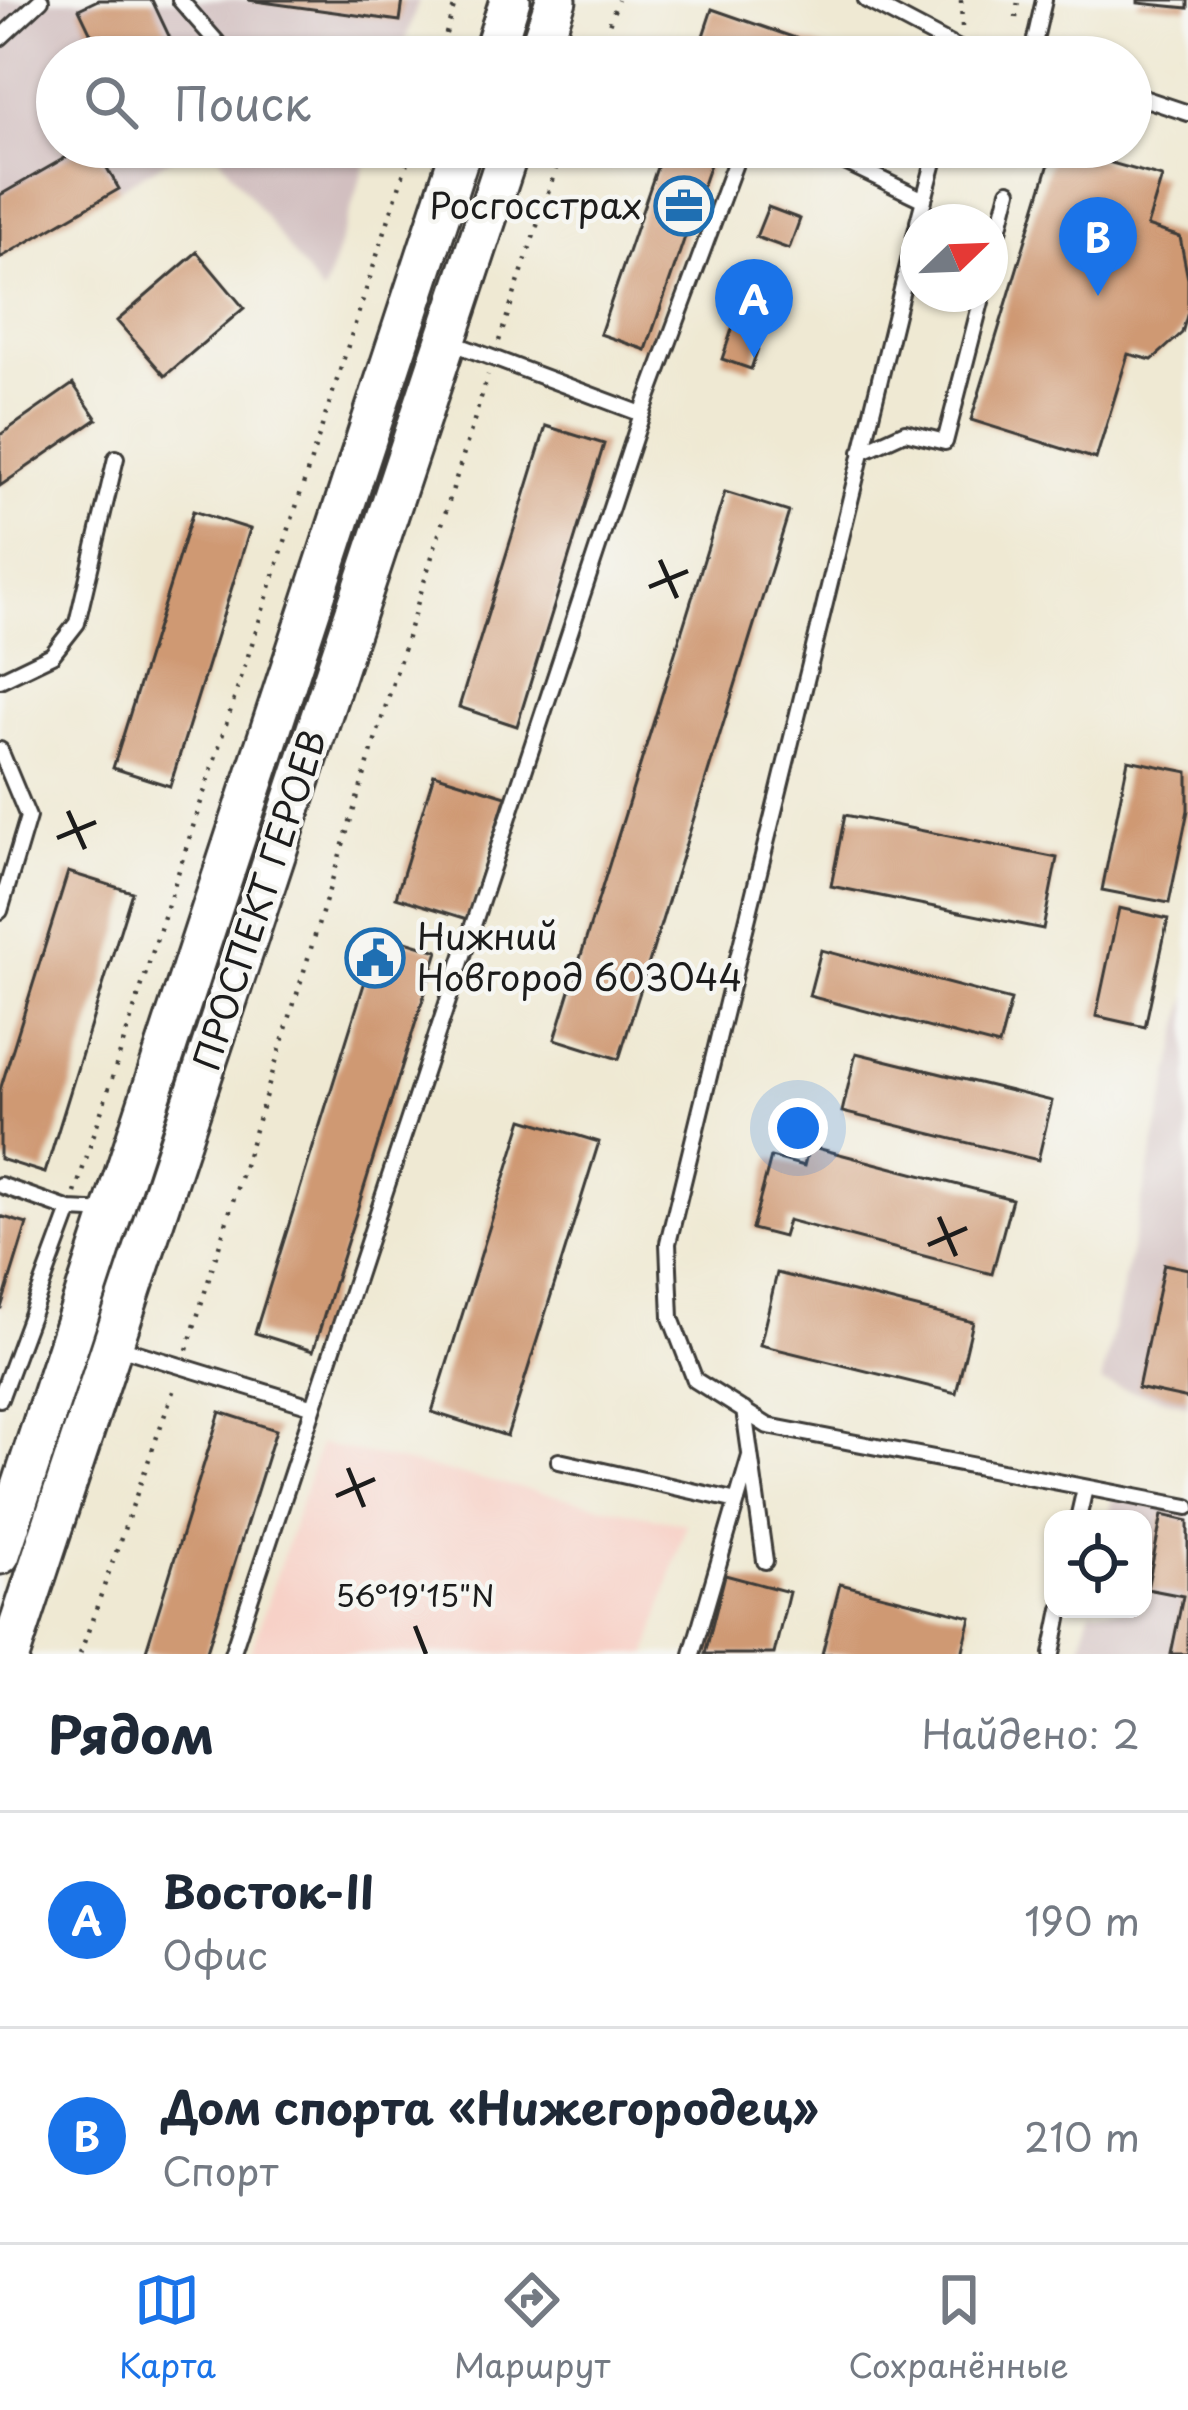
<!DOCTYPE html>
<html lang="ru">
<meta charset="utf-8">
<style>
:root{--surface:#fff;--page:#f2f2f3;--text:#1f2937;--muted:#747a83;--line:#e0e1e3;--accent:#1a73e8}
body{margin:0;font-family:"Playpen Sans",sans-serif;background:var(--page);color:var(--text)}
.controls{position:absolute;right:36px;bottom:36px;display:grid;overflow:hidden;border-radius:24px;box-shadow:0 3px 9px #0004}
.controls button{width:108px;height:108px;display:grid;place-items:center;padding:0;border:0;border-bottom:3px solid var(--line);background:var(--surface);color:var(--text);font:60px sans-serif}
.compass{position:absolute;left:900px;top:204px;width:108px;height:108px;border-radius:50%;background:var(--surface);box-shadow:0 3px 9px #0004;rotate:67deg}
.you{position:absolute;left:798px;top:1128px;width:42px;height:42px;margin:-30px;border:9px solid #fff;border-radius:50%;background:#1a73e8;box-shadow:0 0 0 18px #1a73e833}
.badge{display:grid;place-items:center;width:78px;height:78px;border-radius:50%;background:var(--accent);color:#fff;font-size:39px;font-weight:700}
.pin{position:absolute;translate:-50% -99px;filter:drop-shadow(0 3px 6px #0008)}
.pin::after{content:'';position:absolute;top:63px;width:42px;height:36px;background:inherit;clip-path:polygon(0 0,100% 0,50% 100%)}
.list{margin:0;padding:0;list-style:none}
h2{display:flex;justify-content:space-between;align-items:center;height:156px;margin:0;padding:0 48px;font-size:51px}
h2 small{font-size:39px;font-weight:400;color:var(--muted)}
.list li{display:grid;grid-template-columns:78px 1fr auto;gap:36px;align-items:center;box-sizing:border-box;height:216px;padding:0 48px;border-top:3px solid var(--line)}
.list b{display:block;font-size:45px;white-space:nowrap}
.list p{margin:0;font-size:39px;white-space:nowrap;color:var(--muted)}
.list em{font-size:39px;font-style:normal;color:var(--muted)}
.icon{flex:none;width:66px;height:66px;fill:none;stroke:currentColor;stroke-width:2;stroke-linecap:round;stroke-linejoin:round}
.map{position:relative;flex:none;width:1188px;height:1654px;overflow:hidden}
.search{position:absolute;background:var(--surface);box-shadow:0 3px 9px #0004;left:36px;right:36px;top:36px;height:132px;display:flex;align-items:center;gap:30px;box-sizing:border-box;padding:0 42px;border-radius:66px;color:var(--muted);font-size:45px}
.sheet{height:588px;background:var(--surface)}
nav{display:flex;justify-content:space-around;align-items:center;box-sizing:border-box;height:168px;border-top:3px solid var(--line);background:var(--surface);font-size:33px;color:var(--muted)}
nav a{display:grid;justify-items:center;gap:6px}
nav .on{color:var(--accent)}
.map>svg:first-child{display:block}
</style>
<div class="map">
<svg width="1188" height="1654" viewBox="0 0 1188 1654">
<rect width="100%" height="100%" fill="#f6f6f2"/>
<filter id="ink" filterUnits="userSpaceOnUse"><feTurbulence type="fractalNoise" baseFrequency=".00833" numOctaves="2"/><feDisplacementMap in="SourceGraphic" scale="24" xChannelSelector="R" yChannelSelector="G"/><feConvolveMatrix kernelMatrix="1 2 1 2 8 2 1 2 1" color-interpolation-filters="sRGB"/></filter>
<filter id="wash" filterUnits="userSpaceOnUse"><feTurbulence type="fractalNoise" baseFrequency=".004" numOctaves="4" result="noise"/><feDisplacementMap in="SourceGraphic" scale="48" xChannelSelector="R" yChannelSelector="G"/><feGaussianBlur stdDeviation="2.7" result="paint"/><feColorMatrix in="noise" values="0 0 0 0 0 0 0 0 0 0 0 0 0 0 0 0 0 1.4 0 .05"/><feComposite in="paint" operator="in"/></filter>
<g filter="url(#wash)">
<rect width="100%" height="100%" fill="#efe9d3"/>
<!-- built -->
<path fill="#f7d1c7" d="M320,1444L686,1524L648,1654H250Z"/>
<!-- industrial -->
<path fill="#d2bfc0" d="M0,0H419L400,57H57V147H191L0,257Z
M213,147H371L323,295Z
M1188,995V1405L1101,1383Z
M1113,1497L1188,1511V1654H1080L1090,1609H1143V1519H1109Z"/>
<g id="blocks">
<!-- building -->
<path fill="#cf9973" d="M98,0H152L179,57H102L79,9Z
M248,0H403L400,21Z
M1138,0H1188V8L1138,3Z
M712,9L847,56L846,57H696Z
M84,147H95L119,189L0,258V195Z
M664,147H716L646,350L600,334Z
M1054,147L1162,177L1147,226L1180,237L1188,279V312L1182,333L1152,360L1128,354L1096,459L971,420Z
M768,207L800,219L789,249L756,237Z
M197,252L244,308L165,376L117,321Z
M746,288L775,298L751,369L722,359Z
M73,384L97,419L0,486V435Z
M546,426L604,444L517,726L459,707Z
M725,492L789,512L619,1059L555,1039Z
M193,511L250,529L170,786L113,768Z
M1128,760L1188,772V810L1169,903L1102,890Z
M434,774L506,796L467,919L396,897Z
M845,815L1057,858L1043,929L831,886Z
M68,872L132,892L45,1173L0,1159V1090Z
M1119,908L1168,919L1145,1027L1096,1016Z
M380,933L438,951L313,1351L255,1333Z
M821,950L1011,1000L999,1046L809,996Z
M856,1053L1052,1101L1038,1160L842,1112Z
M523,1119L599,1142L507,1436L432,1412Z
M809,1146L1012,1199L992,1274L788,1220L783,1237L752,1229L771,1157L804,1166Z
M0,1216L27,1224L1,1308H0Z
M1164,1264L1188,1269V1399L1138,1388Z
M777,1273L973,1322L956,1393L760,1345Z
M220,1412L276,1430L206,1654H145Z
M1162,1515L1188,1521V1654H1171L1183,1596L1147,1589Z
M725,1575L789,1592L774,1654H705Z
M840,1584L971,1617L962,1654H822Z"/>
</g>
</g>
<g filter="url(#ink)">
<use href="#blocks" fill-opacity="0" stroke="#3c3b37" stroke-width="3"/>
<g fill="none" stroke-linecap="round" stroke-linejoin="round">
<!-- lane casing -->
<g stroke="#3c3b37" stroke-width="20">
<path id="lane" d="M180,0L230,57
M866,0L963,51L962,57
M0,38L41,0
M963,51L1011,57
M1031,57L1044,0
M1131,94L1188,113
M814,147L924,200
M918,222L938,147
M918,224L668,1243L671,1318L695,1380L768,1426L1188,1507
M990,266L1009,191
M450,342L642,414
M861,452L905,432L945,442L983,294
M0,680L52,655L77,623L116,458
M0,750L28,817L0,911
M0,1185L70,1210L111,1212
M115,1346L311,1406
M0,1399L70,1210
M744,1410L765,1561
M559,1461L737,1501
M1078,1519L1085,1488
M232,1654L642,414L741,147
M692,1654L750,1456
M1052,1654L1061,1609"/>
</g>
<!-- secondary casing -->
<g stroke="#3c3b37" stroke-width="45">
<path id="secondary" d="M492,57L510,0
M537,57L556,0
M0,1554L462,147
M10,1654L510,147"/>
</g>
<!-- path -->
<path stroke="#3c3b37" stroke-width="4.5" stroke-dasharray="3 9" stroke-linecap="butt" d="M961,0L962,27
M1016,18L1018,0
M439,57L456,0
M597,57L618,0
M499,341L563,147
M75,1193L412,147
M187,1350L488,375
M80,1654L176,1383"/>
<!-- lane -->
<use href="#lane" stroke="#fff" stroke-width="14"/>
<!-- secondary -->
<use href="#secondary" stroke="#fff" stroke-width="39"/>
</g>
</g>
<!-- ticks -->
<path fill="none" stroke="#1c1c1c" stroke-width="4.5" d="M660,560L677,598M649,587L688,571M68,811L85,849M57,838L96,822M939,1217L956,1256M928,1245L967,1228M348,1468L364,1507M336,1496L375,1479M415,1626L426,1654"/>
<!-- icons -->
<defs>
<g id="office-ring" transform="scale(3)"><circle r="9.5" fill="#f6f6f2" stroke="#1f6fb2" stroke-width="1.5"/><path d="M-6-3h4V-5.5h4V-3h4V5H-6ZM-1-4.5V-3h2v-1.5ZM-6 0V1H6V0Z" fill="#1f6fb2"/></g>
<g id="civic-ring" transform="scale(3)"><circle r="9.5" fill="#f6f6f2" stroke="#1f6fb2" stroke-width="1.5"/><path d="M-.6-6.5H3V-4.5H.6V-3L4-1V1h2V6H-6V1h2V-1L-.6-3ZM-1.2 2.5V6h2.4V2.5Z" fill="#1f6fb2"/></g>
</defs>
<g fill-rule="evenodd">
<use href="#office-ring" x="684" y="206"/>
<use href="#civic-ring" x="375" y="958"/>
</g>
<g text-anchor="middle" stroke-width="9" stroke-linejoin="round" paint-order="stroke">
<!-- poi labels -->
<g font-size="36" fill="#1c1c1c" stroke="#f6f6f2" text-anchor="end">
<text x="642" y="219">Росгосстрах</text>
<text x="417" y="950" text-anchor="start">Нижний<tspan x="417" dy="41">Новгород 603044</tspan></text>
</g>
<!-- street labels -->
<g font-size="36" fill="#1c1c1c" stroke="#f6f6f2">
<text transform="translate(260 900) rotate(-72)" y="13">ПРОСПЕКТ ГЕРОЕВ</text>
</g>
</g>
<g font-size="30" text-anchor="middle" fill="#1c1c1c" stroke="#f6f6f2" stroke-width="9" stroke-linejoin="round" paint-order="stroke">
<text x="415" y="1607">56°19'15"N</text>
</g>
</svg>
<div class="controls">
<button><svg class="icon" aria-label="locate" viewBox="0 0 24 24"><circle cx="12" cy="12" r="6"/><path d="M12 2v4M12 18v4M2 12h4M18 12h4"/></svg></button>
</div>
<svg class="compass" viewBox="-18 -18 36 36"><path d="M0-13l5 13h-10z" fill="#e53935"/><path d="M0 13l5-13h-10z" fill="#747a83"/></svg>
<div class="you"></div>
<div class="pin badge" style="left:754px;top:358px">A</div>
<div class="pin badge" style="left:1098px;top:296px">B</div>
<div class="search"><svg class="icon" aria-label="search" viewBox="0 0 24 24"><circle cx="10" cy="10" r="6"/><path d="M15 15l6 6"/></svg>Поиск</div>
</div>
<section class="sheet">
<h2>Рядом<small>Найдено: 2</small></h2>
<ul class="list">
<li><span class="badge">A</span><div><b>Восток-II</b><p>Офис</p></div><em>190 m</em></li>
<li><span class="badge">B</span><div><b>Дом спорта «Нижегородец»</b><p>Спорт</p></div><em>210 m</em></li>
</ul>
</section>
<nav>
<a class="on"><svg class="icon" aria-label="map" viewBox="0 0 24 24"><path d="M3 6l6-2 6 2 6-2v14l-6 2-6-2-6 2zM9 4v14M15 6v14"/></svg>Карта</a>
<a><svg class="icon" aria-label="directions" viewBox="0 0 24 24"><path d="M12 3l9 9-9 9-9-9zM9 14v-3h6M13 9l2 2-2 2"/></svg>Маршрут</a>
<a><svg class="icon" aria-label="saved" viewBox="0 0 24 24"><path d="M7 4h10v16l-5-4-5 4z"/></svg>Сохранённые</a>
</nav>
